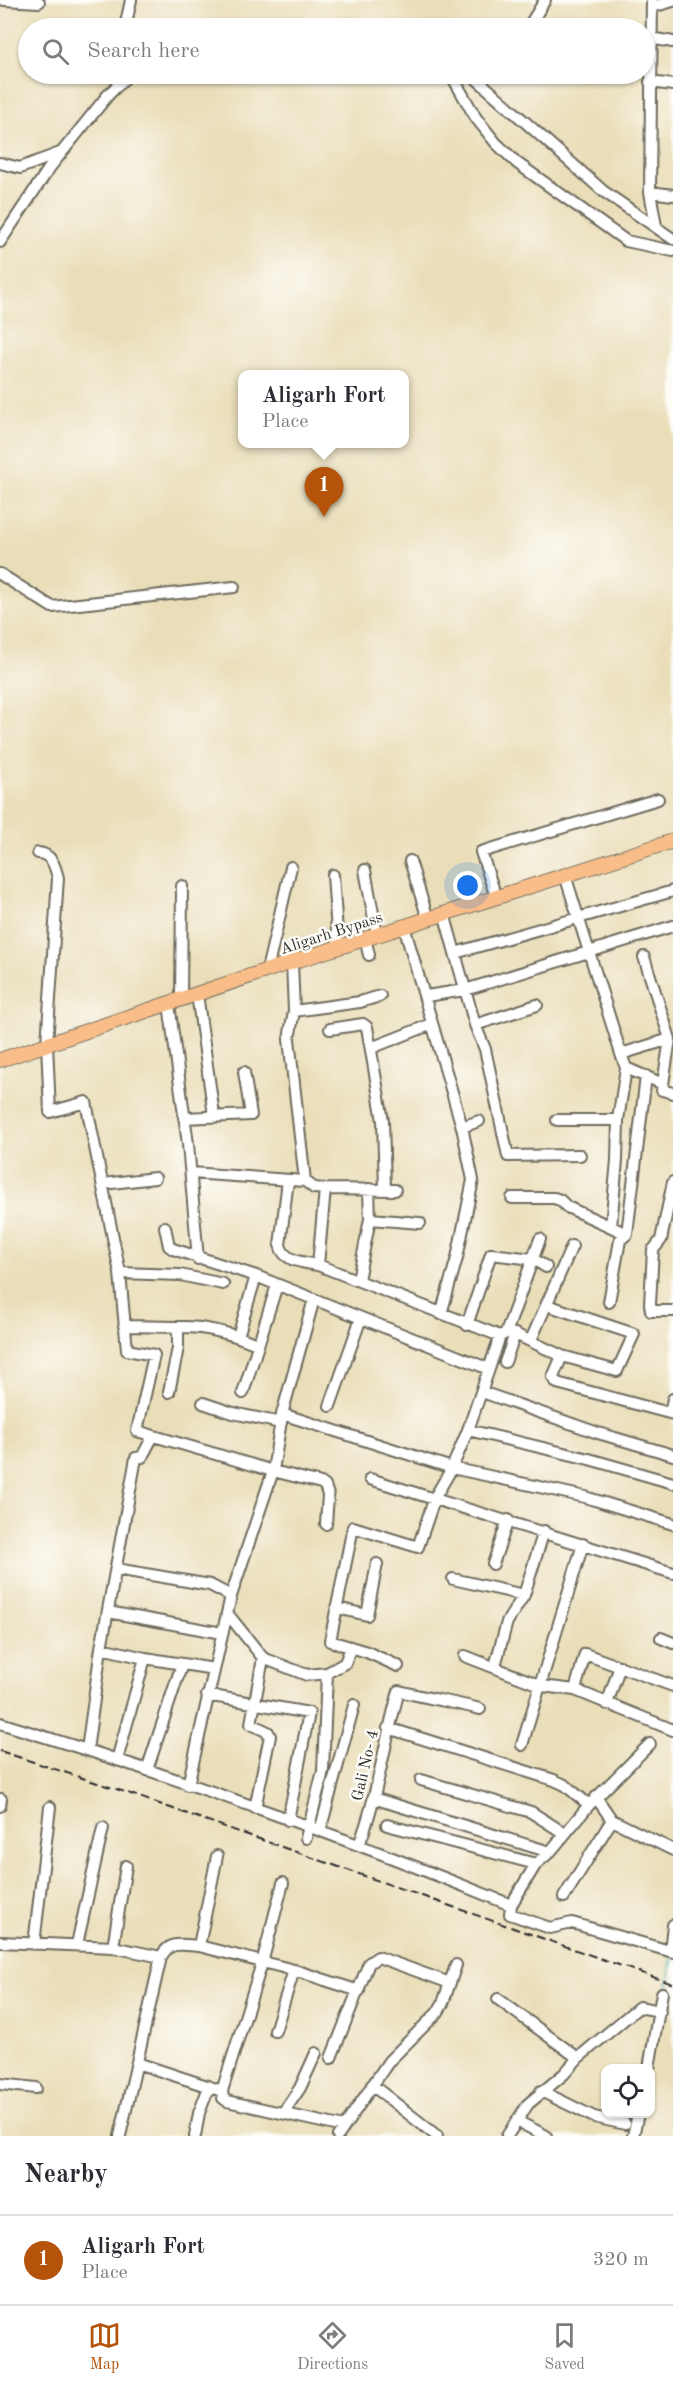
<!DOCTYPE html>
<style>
:root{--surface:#fff;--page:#f7f7f7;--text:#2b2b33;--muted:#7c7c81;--line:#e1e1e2;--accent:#b45309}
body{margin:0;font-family:"Old Standard TT",serif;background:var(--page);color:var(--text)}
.controls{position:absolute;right:18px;bottom:18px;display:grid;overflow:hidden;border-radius:12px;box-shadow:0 2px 4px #0004}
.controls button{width:54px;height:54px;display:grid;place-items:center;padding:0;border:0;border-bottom:2px solid var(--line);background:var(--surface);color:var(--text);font:30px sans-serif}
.you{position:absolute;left:468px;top:886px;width:21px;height:21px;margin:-15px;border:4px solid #fff;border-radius:50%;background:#1a73e8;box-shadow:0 0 0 9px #1a73e833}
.badge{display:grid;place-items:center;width:39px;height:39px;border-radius:50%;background:var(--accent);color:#fff;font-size:20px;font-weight:700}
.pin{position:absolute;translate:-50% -50px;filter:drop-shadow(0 2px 3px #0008)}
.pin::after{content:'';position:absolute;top:32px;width:21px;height:18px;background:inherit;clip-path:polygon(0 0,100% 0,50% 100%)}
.popup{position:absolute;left:238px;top:370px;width:171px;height:78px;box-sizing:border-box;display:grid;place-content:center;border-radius:12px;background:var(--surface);filter:drop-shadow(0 2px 4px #0005);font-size:20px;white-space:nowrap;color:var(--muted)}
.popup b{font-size:22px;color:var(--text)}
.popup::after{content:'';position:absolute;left:50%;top:100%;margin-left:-12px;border:12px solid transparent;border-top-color:var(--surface)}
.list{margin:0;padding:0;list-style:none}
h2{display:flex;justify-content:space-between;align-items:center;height:78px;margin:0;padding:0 24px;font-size:26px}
h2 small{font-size:20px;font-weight:400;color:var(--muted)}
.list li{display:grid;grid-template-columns:39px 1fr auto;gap:18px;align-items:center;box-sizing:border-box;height:90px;padding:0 24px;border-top:2px solid var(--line)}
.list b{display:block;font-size:22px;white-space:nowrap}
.list p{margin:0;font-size:20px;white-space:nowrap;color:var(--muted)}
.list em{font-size:20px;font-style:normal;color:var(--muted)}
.icon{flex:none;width:33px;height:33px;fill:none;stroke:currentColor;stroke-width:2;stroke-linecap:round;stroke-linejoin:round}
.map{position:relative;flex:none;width:673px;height:2136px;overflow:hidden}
.search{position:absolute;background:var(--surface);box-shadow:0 2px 4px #0004;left:18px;right:18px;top:18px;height:66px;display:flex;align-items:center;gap:15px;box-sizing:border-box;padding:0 21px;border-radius:33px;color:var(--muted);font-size:22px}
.sheet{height:168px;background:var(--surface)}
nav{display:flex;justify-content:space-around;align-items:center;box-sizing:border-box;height:84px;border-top:2px solid var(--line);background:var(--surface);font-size:16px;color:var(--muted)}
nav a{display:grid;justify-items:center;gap:3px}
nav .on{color:var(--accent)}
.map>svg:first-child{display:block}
</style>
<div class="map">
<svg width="673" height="2136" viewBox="0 0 673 2136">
<rect width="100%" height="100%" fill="#fdfcf7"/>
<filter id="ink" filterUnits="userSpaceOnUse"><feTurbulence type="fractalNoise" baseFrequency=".0167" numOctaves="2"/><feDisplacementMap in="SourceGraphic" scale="12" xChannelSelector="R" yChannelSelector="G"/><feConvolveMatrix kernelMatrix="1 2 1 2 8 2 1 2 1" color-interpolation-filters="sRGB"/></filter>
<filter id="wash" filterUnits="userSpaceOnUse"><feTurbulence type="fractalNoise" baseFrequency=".008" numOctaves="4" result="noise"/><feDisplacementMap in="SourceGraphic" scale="24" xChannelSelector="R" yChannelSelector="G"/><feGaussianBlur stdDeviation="1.35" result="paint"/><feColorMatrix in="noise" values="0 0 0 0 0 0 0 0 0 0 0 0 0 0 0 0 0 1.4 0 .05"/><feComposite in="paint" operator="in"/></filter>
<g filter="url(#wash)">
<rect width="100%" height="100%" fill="#eadeb9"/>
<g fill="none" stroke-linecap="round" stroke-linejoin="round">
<!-- stream -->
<path stroke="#43b3bd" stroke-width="2" d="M666,1993L673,1954"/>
</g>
</g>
<g filter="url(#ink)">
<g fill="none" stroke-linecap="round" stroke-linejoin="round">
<!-- minor casing -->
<g stroke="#6e6a5d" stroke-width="14">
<path id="minor" d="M4,0L39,2
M652,0L650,192L656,226
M652,7L673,1
M125,28L131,0
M528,28L545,0
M650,38L673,42
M404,74L424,76L457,74
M471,74L603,191L673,239
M452,76L476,118L496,143L517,163L626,241L673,251
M650,82L673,85
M0,163L20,168L60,153
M650,192L673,195
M0,242L50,167L108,95L129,74
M0,574L52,607L234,587
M38,853C52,854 55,866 58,878L47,1044L50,1112L86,1102L120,1273L127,1350L154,1355L137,1431L273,1471L321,1483L325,1486L328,1495L326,1524
M410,861L428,919
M365,870L377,935
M333,875L338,947
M565,875L621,1054L670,1039L662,1090L673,1093
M496,897L481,852L658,799
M444,913L475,1025L485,1049L508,1156L580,1155
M404,926L462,1127
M365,938L369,955
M455,953L673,891
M644,957L670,1039
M292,962L294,1011L289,1039L305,1181L314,1188L325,1189L395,1190
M267,970L291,867
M197,994L214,1115
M426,996L465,990L673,926
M181,999L182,886
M169,1004L188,1144L198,1259
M294,1011L360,1002L380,996
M475,1025L537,1005
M330,1029L363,1024L367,1027L383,1121L385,1189
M371,1048L432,1024
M626,1068L663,1084
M184,1118L251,1115L244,1072
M557,1120H618
M191,1173L305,1181
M288,1180L280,1245C284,1262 303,1262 318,1265L500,1336L506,1333L515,1334L562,1356L617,1371L634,1334L547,1305
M673,1182L661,1240L653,1250L650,1304L651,1311H673
M103,1184L155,1178
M512,1198H554L560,1200L567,1207L627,1234
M370,1219L420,1223
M611,1226L617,1160L618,1120L626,1068L621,1054
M165,1227L169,1246L173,1249L256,1276L489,1369L500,1336
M318,1265L325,1189
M120,1273L180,1275L223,1284
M358,1280L370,1219L369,1189
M609,1302L620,1240L627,1234L646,1076
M441,1314L457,1258L473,1180L462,1127L479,1121
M467,1325L491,1254L533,1259L546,1267
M124,1326L178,1327V1348L169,1392
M178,1327C206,1326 231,1333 257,1344
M506,1333L540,1239
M238,1336L256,1276
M531,1340L572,1246
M562,1356L553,1377L557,1383L673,1414
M505,1362L515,1334
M489,1369L468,1430L589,1459L673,1483
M482,1392L598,1433L673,1455
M243,1393L277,1285
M203,1403L233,1413L281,1423
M330,1406L361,1318
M670,1413L673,1399
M282,1414L452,1468L585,1497L673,1524
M370,1479L673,1573
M493,1564L508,1520
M116,1569L210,1585L231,1596
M453,1579L524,1595L544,1531
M337,1608L367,1615L377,1564
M108,1612L222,1633
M227,1613L263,1658L307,1675L327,1673L345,1663L351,1647
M661,1638L673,1643
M101,1648L145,1658L214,1669
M465,1656L542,1686L575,1690L585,1654L673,1686
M398,1666L367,1652L330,1641L353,1527L418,1547L435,1497L452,1468L468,1430
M495,1666L507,1622L524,1595
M575,1690L673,1730
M207,1695L309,1713L288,1820
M607,1704L620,1666
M0,1723L87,1750L101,1648L136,1458L142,1457L153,1436
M388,1728L554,1780L565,1785L589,1805
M522,1745L583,1544
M87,1750C229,1796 372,1848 511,1905L510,1914L550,1928L572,1923L673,1952
M117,1760L145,1658
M147,1770L182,1664
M421,1780L531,1812L564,1833
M188,1785L231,1596L273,1471L282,1414L314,1299
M596,1797L612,1820
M373,1798L550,1852
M0,1806L1,1799
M255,1808L270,1736L268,1732L251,1724L263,1658
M387,1825L536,1864
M320,1831L354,1705
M306,1838L323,1771L327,1673
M359,1845C378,1796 384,1742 399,1691C426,1698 453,1702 480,1709
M217,1856L199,1946L294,1970L359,1991
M283,1883L262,1963L222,2091L223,2098L227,2101L344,2127
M564,1897L612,1820L673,1850
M511,1905L536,1864L550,1852L589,1805L650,1744
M0,1942L113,1947L161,1957C170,1940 182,1945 199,1946
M34,1944L50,1807
M77,1944L103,1828
M113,1947L126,1866
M670,1951L673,1925
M498,1999L578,2058L639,2007L660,2011
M275,2031L294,1970
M331,2058L369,1963L378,1957L450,1983
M137,2063L222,2091
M649,2068L662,1993
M0,2084L36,2088
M372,2085L437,2136
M541,2091L594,2117L625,2124
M283,2113L300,2088L316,2053
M517,2121L546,2136
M120,2136L161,1957
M195,2136L199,2113L209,2087
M338,2136L389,2061L438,2012L443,2003L456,1965
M507,2136L528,2104L564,2074L578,2058
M633,2136L638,2114"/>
</g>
<!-- major casing -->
<g stroke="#6e6a5d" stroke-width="16">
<path id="major" d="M0,1060L292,962L673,841"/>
</g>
<!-- minor -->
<use href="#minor" stroke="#fff" stroke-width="10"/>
<!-- major -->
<use href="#major" stroke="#f8bd88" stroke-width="14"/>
<!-- rail -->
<path stroke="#2b2b2b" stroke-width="2" stroke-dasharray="9 4.5" stroke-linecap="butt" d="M0,1751L125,1792L673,1984"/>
</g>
</g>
<g text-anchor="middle" stroke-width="5" stroke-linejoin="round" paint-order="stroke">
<!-- street labels -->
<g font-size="16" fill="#2b2b2b" stroke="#fdfcf7">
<text transform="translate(331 932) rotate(-18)" y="6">Aligarh Bypass</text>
<text transform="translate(364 1765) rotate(-77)" y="6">Gali No- 4</text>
</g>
</g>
</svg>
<div class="controls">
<button><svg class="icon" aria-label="locate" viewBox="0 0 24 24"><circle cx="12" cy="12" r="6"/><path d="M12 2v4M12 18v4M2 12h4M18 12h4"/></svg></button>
</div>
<div class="you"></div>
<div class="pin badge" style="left:324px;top:517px">1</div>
<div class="popup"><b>Aligarh Fort</b>Place</div>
<div class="search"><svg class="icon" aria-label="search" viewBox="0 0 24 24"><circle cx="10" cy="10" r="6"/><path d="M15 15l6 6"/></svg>Search here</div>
</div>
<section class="sheet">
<h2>Nearby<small></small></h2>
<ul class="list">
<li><span class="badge">1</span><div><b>Aligarh Fort</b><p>Place</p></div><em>320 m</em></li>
</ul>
</section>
<nav>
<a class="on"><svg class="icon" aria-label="map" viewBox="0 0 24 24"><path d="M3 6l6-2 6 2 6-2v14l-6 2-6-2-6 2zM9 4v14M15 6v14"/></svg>Map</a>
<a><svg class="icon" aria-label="directions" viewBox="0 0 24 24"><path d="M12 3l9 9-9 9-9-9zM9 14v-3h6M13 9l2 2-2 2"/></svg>Directions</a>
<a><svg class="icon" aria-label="saved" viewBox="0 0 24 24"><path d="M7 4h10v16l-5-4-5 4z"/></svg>Saved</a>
</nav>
